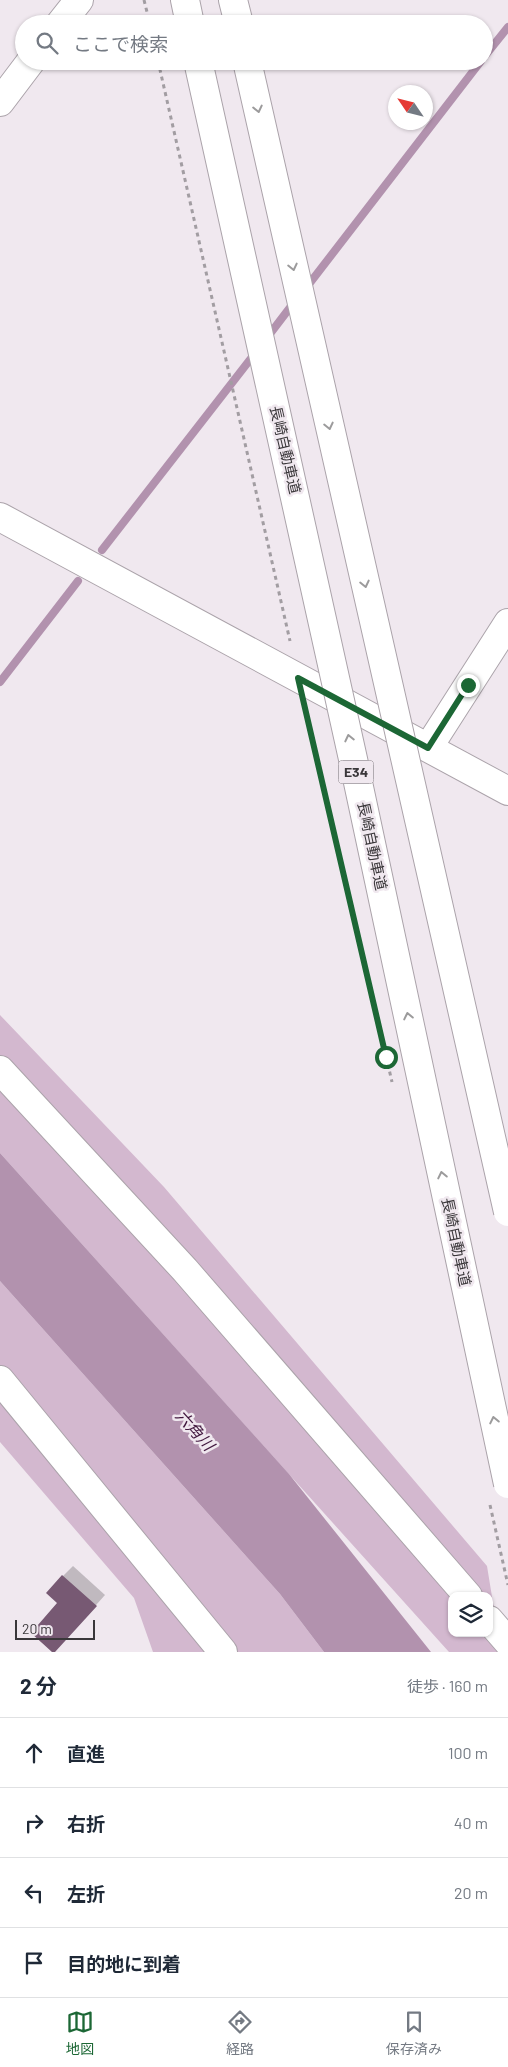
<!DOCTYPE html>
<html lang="ja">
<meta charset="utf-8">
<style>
:root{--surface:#fff;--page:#f6f6f7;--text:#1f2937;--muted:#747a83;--line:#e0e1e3;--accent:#1c6735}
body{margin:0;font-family:Barlow,"Noto Sans JP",sans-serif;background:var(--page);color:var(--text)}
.controls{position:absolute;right:15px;bottom:15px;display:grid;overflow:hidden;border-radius:10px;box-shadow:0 1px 4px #0004}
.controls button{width:45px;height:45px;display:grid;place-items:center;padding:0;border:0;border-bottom:1px solid var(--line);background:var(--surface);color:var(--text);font:25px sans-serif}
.compass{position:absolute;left:388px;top:85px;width:45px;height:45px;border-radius:50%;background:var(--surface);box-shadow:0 1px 4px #0004;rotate:305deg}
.scale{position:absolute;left:15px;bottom:12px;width:80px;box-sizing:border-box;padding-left:5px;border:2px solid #3a373a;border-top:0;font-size:14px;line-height:18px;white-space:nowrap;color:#3a373a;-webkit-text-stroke:4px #f0e8ef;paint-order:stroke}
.stop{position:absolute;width:15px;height:15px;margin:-11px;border:4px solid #1c6735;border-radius:50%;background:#fff}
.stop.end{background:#1c6735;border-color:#fff;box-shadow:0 1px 5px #0008}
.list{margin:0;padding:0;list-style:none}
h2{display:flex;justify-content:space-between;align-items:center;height:65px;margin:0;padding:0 20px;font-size:21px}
h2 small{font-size:16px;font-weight:400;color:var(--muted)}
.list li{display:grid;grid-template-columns:32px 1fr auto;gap:15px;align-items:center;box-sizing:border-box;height:70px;padding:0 20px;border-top:1px solid var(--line)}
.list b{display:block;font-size:19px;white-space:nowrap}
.list em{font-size:16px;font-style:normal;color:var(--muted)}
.icon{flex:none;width:28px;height:28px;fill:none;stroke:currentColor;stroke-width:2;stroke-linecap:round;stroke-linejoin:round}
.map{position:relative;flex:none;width:508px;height:1652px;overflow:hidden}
.search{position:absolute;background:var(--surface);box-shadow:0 1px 4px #0004;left:15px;right:15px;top:15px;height:55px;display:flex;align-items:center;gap:12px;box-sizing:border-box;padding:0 18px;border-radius:28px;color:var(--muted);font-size:19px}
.sheet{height:345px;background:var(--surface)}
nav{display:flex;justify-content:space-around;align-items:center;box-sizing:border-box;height:70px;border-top:1px solid var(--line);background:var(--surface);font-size:14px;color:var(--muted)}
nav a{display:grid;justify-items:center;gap:2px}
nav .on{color:var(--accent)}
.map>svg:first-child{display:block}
</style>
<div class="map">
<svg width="508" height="1652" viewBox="0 0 508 1652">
<rect width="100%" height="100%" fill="#f0e8ef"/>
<!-- green -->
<path fill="#d3b8cf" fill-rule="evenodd" d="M0,1015L164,1187L487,1566L501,1652H449L0,1153ZM452,1596H489V1633H452Z
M0,1281L280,1594L324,1652H153L134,1598L0,1442Z"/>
<!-- water -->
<path fill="#b292ae" d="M0,1153L289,1474L431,1652H324L280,1594L0,1281Z"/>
<!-- shadow -->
<path fill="#0003" d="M73,1566L105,1595L54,1652L63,1576Z"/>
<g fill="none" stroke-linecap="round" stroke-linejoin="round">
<!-- stream -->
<path stroke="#b292ae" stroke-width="8" d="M484,57L508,27
M306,288L481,61
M266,339L295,301
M102,550L256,352
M0,682L78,581"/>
</g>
<!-- building -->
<path fill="#775973" d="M62,1575L97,1606L55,1652H52L31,1633L57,1603L46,1593Z"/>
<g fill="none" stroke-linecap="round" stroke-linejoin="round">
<!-- minor casing -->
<g stroke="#aba3aa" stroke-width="30">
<path id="minor" d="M60,24L79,0
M0,102L31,61
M0,517L508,791
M428,748L508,623
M0,1070L185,1270L468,1596
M0,1380L223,1652
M489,1620L508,1642"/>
</g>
<!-- highway casing -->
<g stroke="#aba3aa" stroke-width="30">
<path id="highway" d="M185,0L190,24
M233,0L239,24"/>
</g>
<!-- path -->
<path stroke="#a29da2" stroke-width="3" stroke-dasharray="4 4" stroke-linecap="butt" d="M144,0L150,24
M158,61L290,641
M307,713L392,1082
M490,1505L508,1585"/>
<!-- minor -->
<use href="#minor" stroke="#fff" stroke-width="28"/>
<!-- highway -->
<use href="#highway" stroke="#fff" stroke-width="28"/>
<!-- highway-bridge casing -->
<g stroke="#aba3aa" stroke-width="30" stroke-linecap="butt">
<path id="highway-bridge" d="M198,61L353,759L508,1484
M247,61L508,1212"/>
</g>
<!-- highway-bridge -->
<use href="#highway-bridge" stroke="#fff" stroke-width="28"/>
</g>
<!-- one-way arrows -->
<defs><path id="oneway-chevron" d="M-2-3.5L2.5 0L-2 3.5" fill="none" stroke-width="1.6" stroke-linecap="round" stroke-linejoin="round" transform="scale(1.25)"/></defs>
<g stroke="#9c9b9c">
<use href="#oneway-chevron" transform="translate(258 109) rotate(77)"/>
<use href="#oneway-chevron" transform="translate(293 267) rotate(77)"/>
<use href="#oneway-chevron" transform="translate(329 426) rotate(77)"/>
<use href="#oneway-chevron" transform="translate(365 584) rotate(77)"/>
<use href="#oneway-chevron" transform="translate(349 738) rotate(-103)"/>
<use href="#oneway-chevron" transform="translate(408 1016) rotate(-102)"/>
<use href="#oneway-chevron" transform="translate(442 1175) rotate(-102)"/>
<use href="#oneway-chevron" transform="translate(494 1420) rotate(-102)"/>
</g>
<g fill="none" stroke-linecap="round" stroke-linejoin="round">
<!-- route -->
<path stroke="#1c6735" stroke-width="6" d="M386,1057L298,678L428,748L468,685"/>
</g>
<g text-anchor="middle" stroke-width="5" stroke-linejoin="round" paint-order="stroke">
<!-- shield labels -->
<rect fill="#f0e8ef" stroke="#716c70" stroke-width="1" x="338.5" y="760.5" width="35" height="23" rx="4"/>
<g font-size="14" font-weight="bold" fill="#3a373a">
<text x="356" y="777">E34</text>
</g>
<!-- street labels -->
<g font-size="15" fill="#3a373a" stroke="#f0e8ef">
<text transform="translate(285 450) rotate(77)" y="5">長崎自動車道</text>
<text transform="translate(372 846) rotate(78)" y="5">長崎自動車道</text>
<text transform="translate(456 1242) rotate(78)" y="5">長崎自動車道</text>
</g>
<!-- water labels -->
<g font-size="16" font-style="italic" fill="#41173e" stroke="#f0e8ef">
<text transform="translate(195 1430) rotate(48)" y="6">六角川</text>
</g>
</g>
</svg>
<div class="controls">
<button><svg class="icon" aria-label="layers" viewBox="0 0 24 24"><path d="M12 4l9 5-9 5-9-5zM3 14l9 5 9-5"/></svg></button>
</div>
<svg class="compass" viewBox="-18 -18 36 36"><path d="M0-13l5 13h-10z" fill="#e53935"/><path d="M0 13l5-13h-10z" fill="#747a83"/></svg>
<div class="scale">20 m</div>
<div class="stop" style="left:386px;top:1057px"></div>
<div class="stop end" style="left:468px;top:685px"></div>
<div class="search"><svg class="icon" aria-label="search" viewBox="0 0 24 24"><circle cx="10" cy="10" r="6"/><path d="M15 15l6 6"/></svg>ここで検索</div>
</div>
<section class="sheet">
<h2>2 分<small>徒歩 · 160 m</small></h2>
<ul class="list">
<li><svg class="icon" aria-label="ahead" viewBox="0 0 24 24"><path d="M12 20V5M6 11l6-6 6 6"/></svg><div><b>直進</b></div><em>100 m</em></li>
<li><svg class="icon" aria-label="right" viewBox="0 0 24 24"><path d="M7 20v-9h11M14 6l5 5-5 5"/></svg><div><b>右折</b></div><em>40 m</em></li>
<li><svg class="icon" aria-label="left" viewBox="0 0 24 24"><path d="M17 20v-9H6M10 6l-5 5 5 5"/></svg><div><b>左折</b></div><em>20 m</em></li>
<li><svg class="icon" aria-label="arrive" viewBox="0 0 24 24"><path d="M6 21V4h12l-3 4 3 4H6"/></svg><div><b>目的地に到着</b></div></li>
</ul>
</section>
<nav>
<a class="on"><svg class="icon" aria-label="map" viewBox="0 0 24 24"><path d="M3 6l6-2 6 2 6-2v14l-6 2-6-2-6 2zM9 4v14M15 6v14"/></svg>地図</a>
<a><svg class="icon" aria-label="directions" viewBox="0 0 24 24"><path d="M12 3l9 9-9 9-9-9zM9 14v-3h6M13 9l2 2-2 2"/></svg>経路</a>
<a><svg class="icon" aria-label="saved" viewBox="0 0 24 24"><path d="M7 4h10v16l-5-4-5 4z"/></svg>保存済み</a>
</nav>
